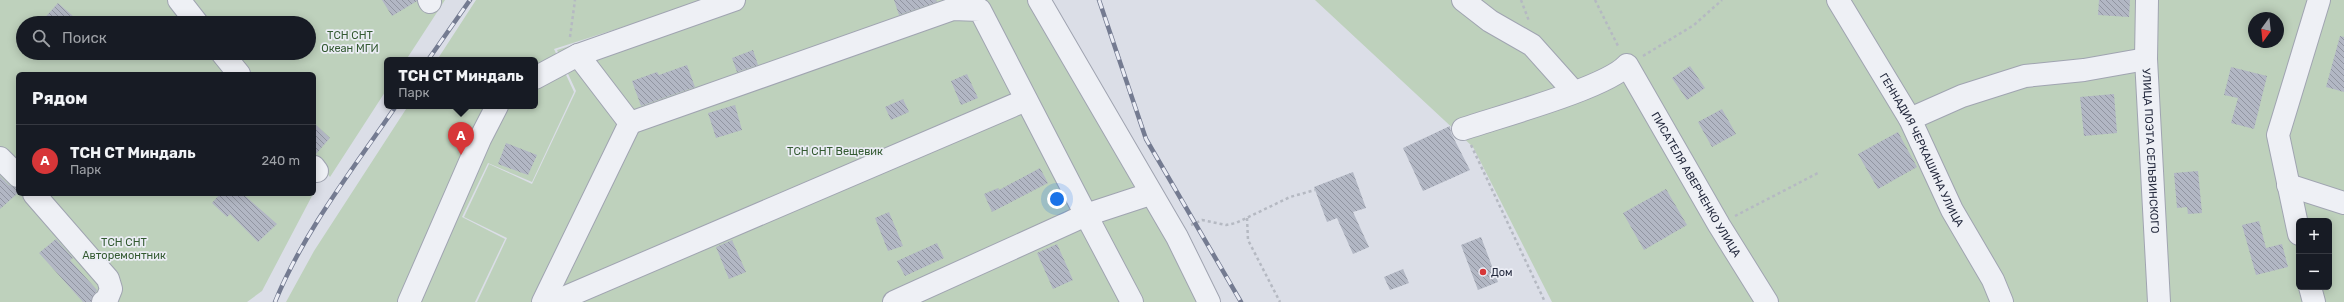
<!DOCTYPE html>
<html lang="ru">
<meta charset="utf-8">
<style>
:root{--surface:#171b24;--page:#242831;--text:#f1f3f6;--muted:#9ea1a6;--line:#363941;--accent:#d73638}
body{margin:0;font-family:Rubik,sans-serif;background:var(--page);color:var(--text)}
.controls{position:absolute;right:12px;bottom:12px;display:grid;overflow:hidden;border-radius:6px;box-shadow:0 2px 10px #0003}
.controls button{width:36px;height:36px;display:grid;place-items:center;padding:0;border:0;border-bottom:1px solid var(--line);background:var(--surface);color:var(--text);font:20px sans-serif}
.compass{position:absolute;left:2248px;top:12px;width:36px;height:36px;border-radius:50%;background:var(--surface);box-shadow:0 2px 10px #0003;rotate:195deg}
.you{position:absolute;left:1057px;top:199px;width:14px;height:14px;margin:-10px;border:3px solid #fff;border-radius:50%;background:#1a73e8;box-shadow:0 0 0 6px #1a73e833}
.badge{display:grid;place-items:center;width:26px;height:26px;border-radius:50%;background:var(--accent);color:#fff;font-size:13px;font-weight:700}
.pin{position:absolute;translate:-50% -33px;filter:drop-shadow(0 1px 2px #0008)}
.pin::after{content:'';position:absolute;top:21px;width:14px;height:12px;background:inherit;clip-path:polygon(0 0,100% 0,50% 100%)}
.popup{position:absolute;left:384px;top:57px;width:154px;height:52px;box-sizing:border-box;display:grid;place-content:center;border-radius:6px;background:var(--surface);filter:drop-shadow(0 1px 3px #0005);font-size:13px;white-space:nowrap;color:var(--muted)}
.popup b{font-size:15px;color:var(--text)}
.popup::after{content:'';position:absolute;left:50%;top:100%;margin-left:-8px;border:8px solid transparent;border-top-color:var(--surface)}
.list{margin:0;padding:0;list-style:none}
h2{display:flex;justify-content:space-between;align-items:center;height:52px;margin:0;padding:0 16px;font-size:17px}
h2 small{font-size:13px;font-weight:400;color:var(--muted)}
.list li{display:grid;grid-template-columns:26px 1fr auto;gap:12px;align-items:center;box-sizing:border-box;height:72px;padding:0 16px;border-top:1px solid var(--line)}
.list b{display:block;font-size:15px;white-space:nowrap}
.list p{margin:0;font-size:13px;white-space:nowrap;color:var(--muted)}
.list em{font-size:13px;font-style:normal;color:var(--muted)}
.icon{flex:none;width:22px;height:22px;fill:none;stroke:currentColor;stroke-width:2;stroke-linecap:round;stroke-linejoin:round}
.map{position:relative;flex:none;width:2344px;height:302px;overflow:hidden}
.search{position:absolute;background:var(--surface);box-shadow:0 2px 10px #0003;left:16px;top:16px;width:300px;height:44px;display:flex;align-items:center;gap:10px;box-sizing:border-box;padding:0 14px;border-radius:22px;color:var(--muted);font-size:15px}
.panel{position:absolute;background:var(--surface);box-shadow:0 2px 10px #0003;left:16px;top:72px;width:300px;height:124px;border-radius:6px}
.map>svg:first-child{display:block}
</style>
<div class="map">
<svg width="2344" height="302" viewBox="0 0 2344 302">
<defs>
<pattern id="building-back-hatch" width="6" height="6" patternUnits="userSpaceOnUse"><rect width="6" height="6" fill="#b2b7c4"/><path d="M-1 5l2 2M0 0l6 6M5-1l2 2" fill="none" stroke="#9195a1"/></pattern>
</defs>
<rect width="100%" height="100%" fill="#dbdee7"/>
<!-- green -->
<path fill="#bed1bc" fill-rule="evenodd" d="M0,0H173L192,23H23V53H216L233,74H18V194H313L262,291L247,302H0Z
M186,0H445L406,60H387V89L330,177L314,158V74H246L229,53H309V23H205Z
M476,0H707L554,49L574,92L532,182L488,163L462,217L505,239L475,302H286L314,251L408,106H535V60H437Z
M715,0H1040L1207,302H477L507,238L464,217L489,164L532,184L576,91L557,50Z
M1315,0H2344V302H1552L1473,147ZM2254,18H2278V42H2254ZM2299,221H2329V287H2299Z"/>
<!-- building -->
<path fill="url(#building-back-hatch)" d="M382,0H417V1L392,16Z
M894,0H936L937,2L899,15Z
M2099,0H2130L2129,17L2098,15Z
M58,3L81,23H40Z
M2340,36L2344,37V92L2326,87Z
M753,50L758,65L737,72L732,58Z
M687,65L695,87L641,106L632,81L657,72L659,75Z
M1690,66L1705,88L1687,100L1672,78Z
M2231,67L2267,76L2254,129L2231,123L2238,98L2224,95Z
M967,74L978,98L961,105L951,81Z
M2114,94L2117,133L2084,136L2080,97Z
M903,99L909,112L891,120L885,107Z
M735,105L742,130L716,138L708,113Z
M1722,109L1736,134L1712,147L1698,122Z
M314,123L330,138L315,155H314Z
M1450,126L1451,133L1470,170L1423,191L1403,148Z
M1898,132L1917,167L1878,189L1858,154Z
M506,143L537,155L528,175L498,164Z
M1040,168L1048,183L992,212L984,194L998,188L999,190Z
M2198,171L2202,213L2188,214L2187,207L2177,208L2174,173Z
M1353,172L1366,208L1353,212L1369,247L1353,254L1337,218L1327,222L1314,187Z
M0,176L9,185L18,188V193L0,209Z
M1666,189L1687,225L1644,250L1623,213Z
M220,194H243L277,224L258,242L230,214L227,217L212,203Z
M889,212L903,246L888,251L875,218Z
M2259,221L2266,248L2282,244L2288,267L2256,275L2242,225Z
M1481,237L1498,282L1478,290L1461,245Z
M56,239L73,258L70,260L97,290L91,302H83L39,253Z
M732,240L746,272L729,279L716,247Z
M937,243L944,258L905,276L897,261Z
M1057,244L1073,280L1053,289L1037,253Z
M1403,269L1409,283L1390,290L1384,277Z"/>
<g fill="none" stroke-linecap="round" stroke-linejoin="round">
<!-- minor casing -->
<g stroke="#a0a4b1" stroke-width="24">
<g id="minor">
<path d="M179,0L197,23"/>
<path d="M429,0L430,2"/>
<path d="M1039,0L1177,237L1209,302"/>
<path d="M1463,0L1490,21L1532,45L1574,92"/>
<path id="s1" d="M1838,0L1910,119L1952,210L1993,280L2002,302"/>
<path id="s2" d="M2147,0L2146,59L2159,302"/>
<path d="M222,53L239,74"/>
<path d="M535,78L578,55L734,0"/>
<path d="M1910,119L1962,96L2025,76L2084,70L2146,59"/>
<path d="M630,123L953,9L980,10L1086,215L894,302"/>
<path id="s3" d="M1463,129C1498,117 1606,88 1627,65L1719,225L1767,302"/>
<path d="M0,158L18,176"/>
<path d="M314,167L317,171"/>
<path d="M2288,185L2344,203"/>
<path d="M34,194L108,279L111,289L107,299L103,302"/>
<path d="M2299,234L2278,135L2319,0"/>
<path d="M2310,287L2314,302"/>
<path d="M409,302L480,139L497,106"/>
<path d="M543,302L630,123L578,55"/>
<path d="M554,302L1026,100"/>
<path d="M1132,302L1086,215L1150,194"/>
</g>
</g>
<!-- path -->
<path stroke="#b5b9c2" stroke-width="2.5" stroke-dasharray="3 3" stroke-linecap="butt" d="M1521,0L1529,21
M1595,0L1619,48
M570,37L575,0
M1643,56L1694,25L1722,0
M1471,145L1545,302
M1735,216L1818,173
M1247,218L1248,240L1280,302
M1191,225L1202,220L1226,225L1236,223L1290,197L1315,190"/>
<!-- minor -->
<use href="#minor" stroke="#eef0f5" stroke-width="22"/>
<!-- rail casing -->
<g stroke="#747b91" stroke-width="4.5">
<path id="rail" d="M1099,0L1146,139L1241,302
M428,60L470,0
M275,302C304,231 353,169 396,106"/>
</g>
<!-- rail -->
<use href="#rail" stroke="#ebedf5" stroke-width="3" stroke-dasharray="9" stroke-linecap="butt"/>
</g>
<!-- markers -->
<circle fill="#d73638" stroke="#ebedf5" stroke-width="1.5" cx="1483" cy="272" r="4"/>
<g text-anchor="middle" stroke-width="3.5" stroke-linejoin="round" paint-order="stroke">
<!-- park labels -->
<g font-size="11" fill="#335a31" stroke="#ebedf5">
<text x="350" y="39">ТСН СНТ<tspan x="350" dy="13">Океан МГИ</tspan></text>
<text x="835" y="155">ТСН СНТ Вещевик</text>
<text x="124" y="246">ТСН СНТ<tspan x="124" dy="13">Авторемонтник</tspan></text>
</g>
<!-- street labels -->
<g font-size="11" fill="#242a3e" stroke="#ebedf5">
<text dy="4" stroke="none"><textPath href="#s1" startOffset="172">ГЕННАДИЯ ЧЕРКАШИНА УЛИЦА</textPath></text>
<text dy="4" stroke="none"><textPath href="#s2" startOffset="151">УЛИЦА ПОЭТА СЕЛЬВИНСКОГО</textPath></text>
<text dy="4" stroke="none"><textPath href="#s3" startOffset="315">ПИСАТЕЛЯ АВЕРЧЕНКО УЛИЦА</textPath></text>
</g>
<!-- poi labels -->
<g font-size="11" fill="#242a3e" stroke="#ebedf5" text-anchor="start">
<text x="1491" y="276">Дом</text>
</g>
</g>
</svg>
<div class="controls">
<button>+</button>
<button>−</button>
</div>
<svg class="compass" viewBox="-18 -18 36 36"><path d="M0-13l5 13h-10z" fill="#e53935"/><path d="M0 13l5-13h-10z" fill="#9ea1a6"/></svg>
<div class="you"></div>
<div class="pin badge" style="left:461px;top:155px">A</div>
<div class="popup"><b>ТСН СТ Миндаль</b>Парк</div>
<div class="search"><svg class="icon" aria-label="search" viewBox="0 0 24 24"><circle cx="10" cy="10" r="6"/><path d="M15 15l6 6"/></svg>Поиск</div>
<section class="panel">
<h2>Рядом<small></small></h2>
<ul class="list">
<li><span class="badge">A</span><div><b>ТСН СТ Миндаль</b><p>Парк</p></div><em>240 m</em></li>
</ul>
</section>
</div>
